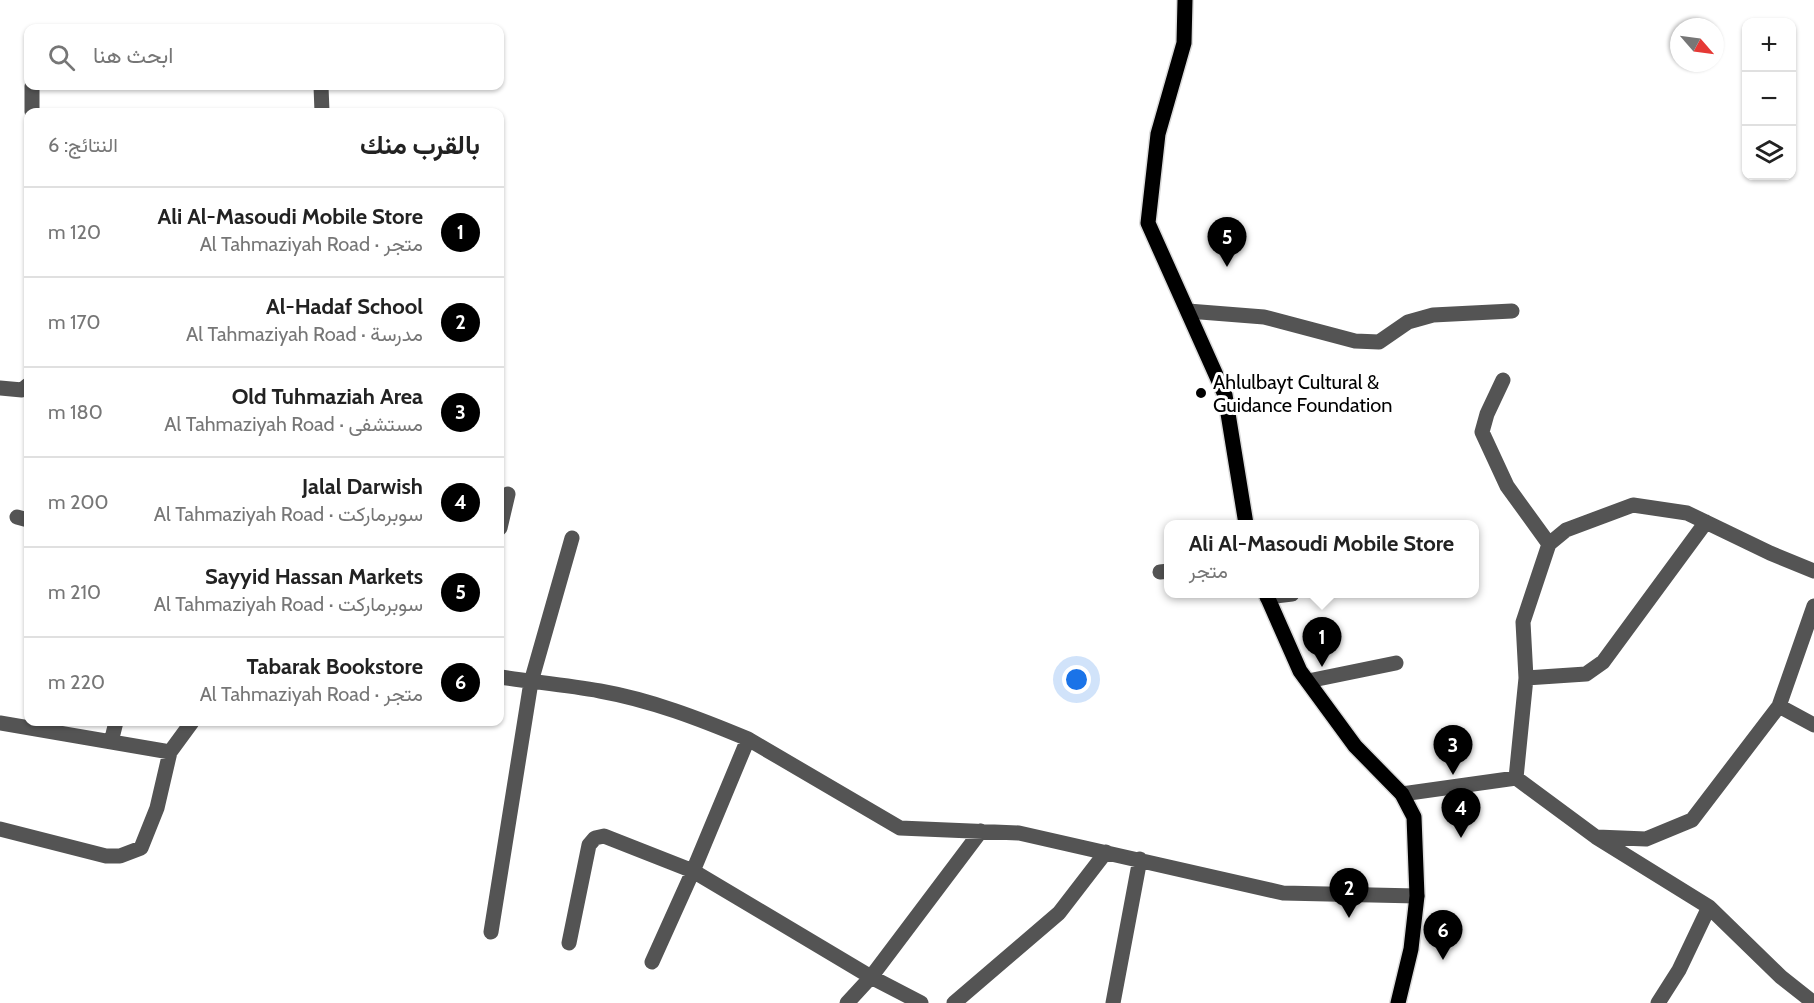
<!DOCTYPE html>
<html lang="ar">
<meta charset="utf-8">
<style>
:root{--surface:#fff;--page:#f6f6f6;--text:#222;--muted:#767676;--line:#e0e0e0;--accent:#000}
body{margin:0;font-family:Cabin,Vazirmatn,sans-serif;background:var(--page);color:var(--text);direction:rtl}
.controls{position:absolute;right:18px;top:18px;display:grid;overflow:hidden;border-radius:12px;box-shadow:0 2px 4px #0004}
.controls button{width:54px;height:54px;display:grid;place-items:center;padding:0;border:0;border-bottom:2px solid var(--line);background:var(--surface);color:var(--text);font:30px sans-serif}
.compass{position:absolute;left:1670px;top:18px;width:54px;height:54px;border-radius:50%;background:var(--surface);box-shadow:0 2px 4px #0004;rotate:118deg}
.you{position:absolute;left:1077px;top:680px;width:21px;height:21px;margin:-15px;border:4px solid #fff;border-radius:50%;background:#1a73e8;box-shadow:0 0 0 9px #1a73e833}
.badge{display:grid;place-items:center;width:39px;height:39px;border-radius:50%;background:var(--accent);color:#fff;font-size:20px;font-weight:700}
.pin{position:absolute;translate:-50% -50px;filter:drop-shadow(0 2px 3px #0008)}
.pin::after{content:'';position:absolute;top:32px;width:21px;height:18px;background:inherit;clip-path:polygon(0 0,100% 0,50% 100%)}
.popup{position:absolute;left:1164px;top:520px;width:315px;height:78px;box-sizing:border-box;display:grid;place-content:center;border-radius:12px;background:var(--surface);filter:drop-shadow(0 2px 4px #0005);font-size:20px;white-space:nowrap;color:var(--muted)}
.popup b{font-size:22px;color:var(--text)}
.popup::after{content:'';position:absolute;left:50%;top:100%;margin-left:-12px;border:12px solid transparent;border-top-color:var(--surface)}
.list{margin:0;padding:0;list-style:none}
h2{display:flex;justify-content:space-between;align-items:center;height:78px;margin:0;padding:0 24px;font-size:26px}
h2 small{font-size:20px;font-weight:400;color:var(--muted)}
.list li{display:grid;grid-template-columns:39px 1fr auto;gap:18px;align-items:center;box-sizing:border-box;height:90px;padding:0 24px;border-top:2px solid var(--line)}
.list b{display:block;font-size:22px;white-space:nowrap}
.list p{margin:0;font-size:20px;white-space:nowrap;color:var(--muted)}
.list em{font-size:20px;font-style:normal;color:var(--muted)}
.icon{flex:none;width:33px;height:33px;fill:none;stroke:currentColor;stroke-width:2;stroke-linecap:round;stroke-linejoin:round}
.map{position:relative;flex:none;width:1814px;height:1003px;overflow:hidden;direction:ltr}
.search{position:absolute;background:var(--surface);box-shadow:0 2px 4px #0004;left:24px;top:24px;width:480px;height:66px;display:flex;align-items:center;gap:15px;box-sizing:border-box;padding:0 21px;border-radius:12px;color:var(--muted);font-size:22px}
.panel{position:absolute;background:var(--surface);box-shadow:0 2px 4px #0004;left:24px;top:108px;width:480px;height:618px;border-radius:12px;direction:rtl}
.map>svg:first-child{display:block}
</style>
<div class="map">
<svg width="1814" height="1003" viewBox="0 0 1814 1003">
<rect width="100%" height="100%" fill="#fff"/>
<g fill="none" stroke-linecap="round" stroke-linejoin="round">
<!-- major casing -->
<g stroke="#dbdbdb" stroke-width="18">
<path id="major" d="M1185,0L1184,43L1158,134L1148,223L1225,395L1246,524
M1266,594L1300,671L1355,746L1402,794L1414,817L1417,896L1411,949L1398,1003"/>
</g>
<!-- minor -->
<path stroke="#545454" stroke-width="15" d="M321,86L322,112
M32,112V86
M1188,311L1264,317L1355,341L1379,342L1408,322L1433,315L1512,311
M1503,380L1487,414L1482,432L1507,486L1549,544
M0,388L22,390L28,385
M17,517L28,520
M500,528L508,494
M1160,572L1169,571
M1267,597L1292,594
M500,677C533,682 567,685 600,691C651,700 700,719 748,739L900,828L1019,833L1283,893L1417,896
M1526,678L1586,674L1603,662L1706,522
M1308,681L1396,663
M1779,706L1814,725
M0,723L170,752
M111,742L116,722
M1516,778L1526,678L1523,622L1549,544L1566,530L1633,505L1687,513L1770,553L1814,571
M1402,794L1516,778L1596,837L1709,907L1781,977L1814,1003
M0,829L106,856H120L141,848L157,808L170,752L192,722
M1597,837L1646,839L1692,820L1779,706L1814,606
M491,932L531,682L572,538
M569,943L589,845L595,838L604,836L693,871L871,977L921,1003
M652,962L693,871L748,739
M847,1003L871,977L981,831
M954,1003L1059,913L1106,852
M1113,1003L1140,859
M1658,1003L1679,970L1709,907"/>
<!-- major -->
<use href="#major" stroke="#000" stroke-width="15"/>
</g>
<!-- markers -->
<circle fill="#000" stroke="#fff" stroke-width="2" cx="1201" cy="393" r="6"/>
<g text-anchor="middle" stroke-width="6" stroke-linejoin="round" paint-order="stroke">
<!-- poi labels -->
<g font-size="20" fill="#000" stroke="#fff" text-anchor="start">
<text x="1213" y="389">Ahlulbayt Cultural &amp;<tspan x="1213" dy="23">Guidance Foundation</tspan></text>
</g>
</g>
</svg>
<div class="controls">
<button>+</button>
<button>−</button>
<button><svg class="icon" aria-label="layers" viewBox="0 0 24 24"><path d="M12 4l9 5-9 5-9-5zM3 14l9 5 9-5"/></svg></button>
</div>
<svg class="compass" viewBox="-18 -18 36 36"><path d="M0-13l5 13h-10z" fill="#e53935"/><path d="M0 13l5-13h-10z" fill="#767676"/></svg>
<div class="you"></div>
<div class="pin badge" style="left:1322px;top:667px">1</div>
<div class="popup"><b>Ali Al-Masoudi Mobile Store</b>متجر</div>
<div class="pin badge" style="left:1349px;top:918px">2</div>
<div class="pin badge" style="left:1453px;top:775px">3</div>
<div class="pin badge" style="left:1461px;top:838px">4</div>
<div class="pin badge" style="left:1227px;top:267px">5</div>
<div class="pin badge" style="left:1443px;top:960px">6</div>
<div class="search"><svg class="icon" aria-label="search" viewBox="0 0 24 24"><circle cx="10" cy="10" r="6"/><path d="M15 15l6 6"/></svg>ابحث هنا</div>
<section class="panel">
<h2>بالقرب منك<small>النتائج: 6</small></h2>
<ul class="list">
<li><span class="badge">1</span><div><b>Ali Al-Masoudi Mobile Store</b><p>متجر · Al Tahmaziyah Road</p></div><em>120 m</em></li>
<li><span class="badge">2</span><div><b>Al-Hadaf School</b><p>مدرسة · Al Tahmaziyah Road</p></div><em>170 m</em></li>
<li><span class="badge">3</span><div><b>Old Tuhmaziah Area</b><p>مستشفى · Al Tahmaziyah Road</p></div><em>180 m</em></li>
<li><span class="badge">4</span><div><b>Jalal Darwish</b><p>سوبرماركت · Al Tahmaziyah Road</p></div><em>200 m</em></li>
<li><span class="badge">5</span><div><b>Sayyid Hassan Markets</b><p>سوبرماركت · Al Tahmaziyah Road</p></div><em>210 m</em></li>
<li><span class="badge">6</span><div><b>Tabarak Bookstore</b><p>متجر · Al Tahmaziyah Road</p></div><em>220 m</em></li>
</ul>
</section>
</div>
